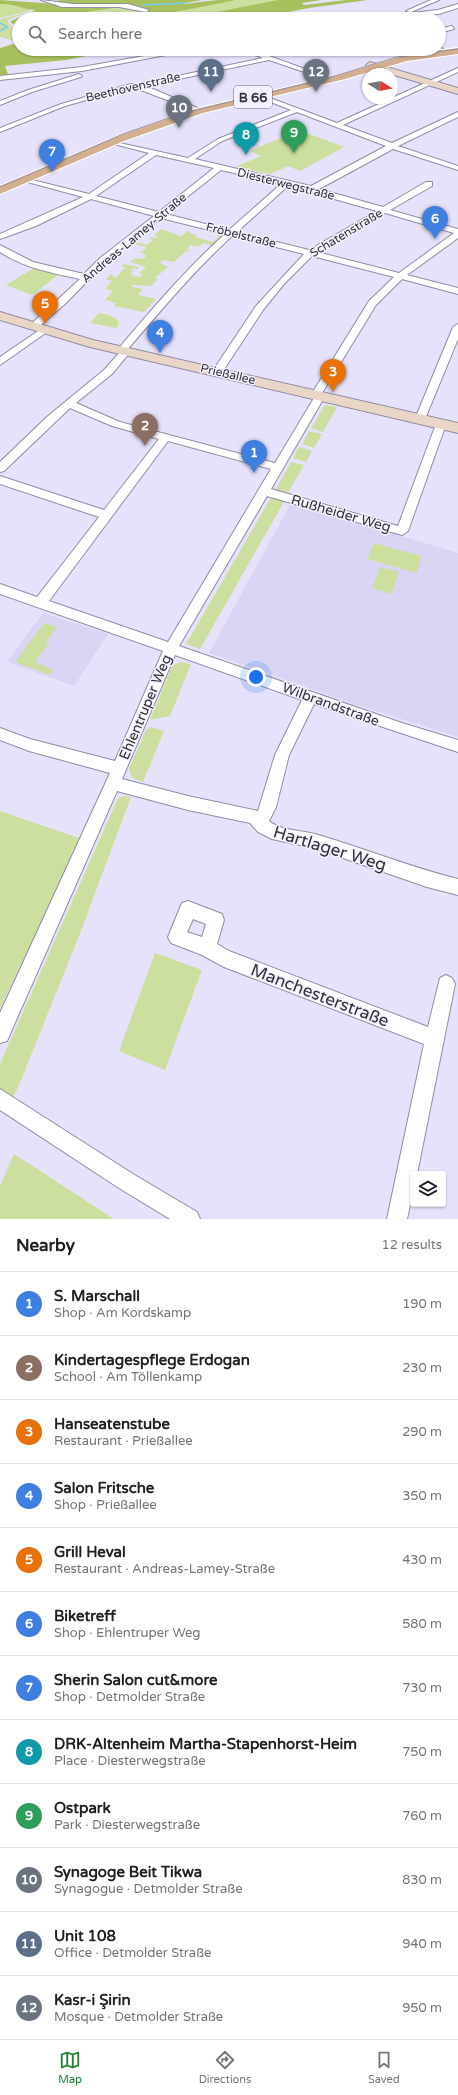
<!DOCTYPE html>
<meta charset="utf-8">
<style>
:root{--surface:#fff;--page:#f6f6f6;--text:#202124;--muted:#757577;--line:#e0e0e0;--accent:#1f8032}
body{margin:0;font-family:"Varela Round",sans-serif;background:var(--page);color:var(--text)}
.controls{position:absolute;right:12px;bottom:12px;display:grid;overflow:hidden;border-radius:4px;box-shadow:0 1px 3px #0004}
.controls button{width:36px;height:36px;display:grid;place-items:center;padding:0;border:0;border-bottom:1px solid var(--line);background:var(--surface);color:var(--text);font:20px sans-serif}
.compass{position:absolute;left:362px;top:68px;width:36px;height:36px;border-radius:50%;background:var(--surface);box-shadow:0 1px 3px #0004;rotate:101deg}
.you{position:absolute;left:256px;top:677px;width:14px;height:14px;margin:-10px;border:3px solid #fff;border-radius:50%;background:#1a73e8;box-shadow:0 0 0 6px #1a73e833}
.badge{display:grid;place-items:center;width:26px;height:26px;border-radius:50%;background:var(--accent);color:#fff;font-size:13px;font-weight:700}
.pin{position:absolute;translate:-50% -33px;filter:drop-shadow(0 1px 2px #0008)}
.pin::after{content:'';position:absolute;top:21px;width:14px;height:12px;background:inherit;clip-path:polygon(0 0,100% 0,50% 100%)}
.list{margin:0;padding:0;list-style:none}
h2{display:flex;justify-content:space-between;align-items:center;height:52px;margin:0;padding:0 16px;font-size:17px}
h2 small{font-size:13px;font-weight:400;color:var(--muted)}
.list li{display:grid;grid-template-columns:26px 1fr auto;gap:12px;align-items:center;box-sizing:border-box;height:64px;padding:0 16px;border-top:1px solid var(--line)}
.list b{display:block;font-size:15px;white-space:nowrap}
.list p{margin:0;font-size:13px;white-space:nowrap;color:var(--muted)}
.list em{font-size:13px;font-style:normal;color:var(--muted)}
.icon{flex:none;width:22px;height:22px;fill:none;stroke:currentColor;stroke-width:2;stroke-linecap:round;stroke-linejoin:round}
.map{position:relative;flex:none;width:458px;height:1219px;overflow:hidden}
.search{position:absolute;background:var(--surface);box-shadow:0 1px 3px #0004;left:12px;right:12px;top:12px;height:44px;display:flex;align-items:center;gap:10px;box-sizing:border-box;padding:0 14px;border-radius:22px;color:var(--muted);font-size:15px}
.sheet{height:820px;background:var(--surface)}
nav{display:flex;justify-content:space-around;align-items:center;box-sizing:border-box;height:56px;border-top:1px solid var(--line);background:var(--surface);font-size:11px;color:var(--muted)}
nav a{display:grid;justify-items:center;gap:2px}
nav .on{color:var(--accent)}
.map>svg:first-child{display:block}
</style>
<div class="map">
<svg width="458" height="1219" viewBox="0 0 458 1219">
<rect width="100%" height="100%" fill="#e7e2fc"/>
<!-- built -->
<path fill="#dbd5f5" d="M291,503L458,553V737L348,702L209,653Z
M43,613L108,634L74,686L7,662Z"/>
<!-- green -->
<path fill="#cddf9e" d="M236,0H278L187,19H165L156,14Z
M0,4H16L30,11L0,18Z
M128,6L141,12L98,19L45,18Z
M30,12L12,18L7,21L12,27L19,30V40L14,41L0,37V19Z
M299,130L344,147L300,171L288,166L270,174L235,167L261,156L250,151Z
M161,229L181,236L188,231H190L189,233L196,235L195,237L212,242L218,238V233L223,235L212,245L203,243L198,247L191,245L187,249L191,250L186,251L174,262L163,260L160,263L168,267L155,278L158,279L151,286L133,285L132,287L143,289L138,295L156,299L144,312L114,306L116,303L105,300L113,291L105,289L112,281L106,279L111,274L116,278L125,267L121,266L123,264L139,267L138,269L133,268L131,270L133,271L131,273L133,274L132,276L140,277L142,274L139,273L146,267L130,262L135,258L143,259L146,256L144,255L145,254L136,251L141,252L147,247L135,244L132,246L129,245L133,241L147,245L153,240L150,238L151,237L156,238L159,236L155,237L156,235L155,234Z
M34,268L58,275L32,295L6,285Z
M99,313C108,315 117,315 119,324L116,328L90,323Z
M325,405L337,407L323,432L311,428Z
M309,431L322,434L314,448L302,444Z
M299,447L312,451L306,462L293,458Z
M291,462L304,465L288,493L276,489Z
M272,496L285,500L200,649L186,644Z
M374,543L422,556L417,573L367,559Z
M380,567L399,572L391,594L372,588Z
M44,623L57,627L46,642L49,643L35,662L54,670L50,675L15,662Z
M180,662L191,664L170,716L150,720L172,666Z
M150,727L164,731L143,782L132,778L129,769L146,730Z
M124,796L131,797L79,936L19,1085L12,1099L0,1090V1064L118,798Z
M0,811L82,839L0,1008Z
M155,953L202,970L165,1070L119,1051Z
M14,1154L114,1219H0V1186Z"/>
<!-- forest -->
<path fill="#a8c05e" d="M0,0L99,7L128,6L45,18L46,19H19V28L10,22L11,21L36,10C23,10 16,3 0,4Z
M60,0H202L181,4H184L217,0H236C191,9 145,19 98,19L150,10L133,5L99,6L51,2Z
M278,0H322L302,3L304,5L346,0H368L309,8L252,19H192L197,16Z
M13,44L19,45V49H121L66,60L5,66L9,77L0,78V48Z"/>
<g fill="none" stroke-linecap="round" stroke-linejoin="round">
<!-- stream -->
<path stroke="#73cef4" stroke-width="1.5" d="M143,5L185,3
M21,18L68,13L72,15
M0,23L7,27L0,31"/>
<!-- street casing -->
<g stroke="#908ca3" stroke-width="2">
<path id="street" d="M41,0L73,4H128L149,10L146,12L119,7H62Z
M431,0H439L411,12L406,11Z
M458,4V8L439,14L357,19L438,10Z
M452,26L454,29L439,33V29Z
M439,47L443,49V51L437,50Z
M184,49H197L82,71L0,80V76L82,67Z
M241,49H250L330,78L325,79L269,60L146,86L202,110V112H198L133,87L65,106L0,132V128L61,104L131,84H139L263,58Z
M402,49H410L417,53L412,54Z
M458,68V72L343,125L392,143L458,112V117L398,146L458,166V170L393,149L319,189L383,207L426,182H432V186L390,210L458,229V238L407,275L458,288V294L402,279L376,305L322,393L325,396L271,489L398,526L436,424L437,422H445L446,424L408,531L402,535L267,496L179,646L402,723L458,740V752L314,704L289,755L276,807L269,821C281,831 301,830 315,834C363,848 410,867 458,879V895L427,887L314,848L272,839L258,832L250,823L188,810L117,791L7,1041L0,1043V1013L110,773L29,751L0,740V728L30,739L115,761L163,651L0,594V584L37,597L99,517L0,484V476L104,510L159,439L112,426L70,408L4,471L0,472V462L48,416L104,370L120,352L117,350L119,348C153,308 186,269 225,234L161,218L105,263L66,303L36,329H30V325L80,279C52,273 24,268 0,252V245L33,262L84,274L99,259L154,216L91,199L36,226L0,239V234L83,197L20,180L24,178L89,194L149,153L110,143V141L188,158L218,139L291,110L258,97V95H262L337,123ZM297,112L386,146L311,186L195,159L222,141ZM156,155L214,168L159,212L96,196ZM221,170L281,184L229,230L166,214ZM288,186L377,211L309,250L237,232ZM385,213L454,233L399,273L317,252ZM232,236L304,254L256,306L212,372L213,374H221L263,310L284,284L312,256L394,277L369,301L311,395L314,398L275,463L120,422L76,403L112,374L131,351L128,349C162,309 194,271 232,236ZM168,441L271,469L168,642L49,601ZM175,655L302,700L275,755L258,811L188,796L122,779Z
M79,74L82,76L81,77L32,92L0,105V101L28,90Z
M458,324V339L425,419L424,421H416L415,419L453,327Z
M44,327L49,330L47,332L0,365V357Z
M188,901L222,914L224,920L217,944L229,951L428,1027L440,978L446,975L452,978L455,984L417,1174H413V1191L407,1219H387L424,1044L224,967L202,955L171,943L168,937L182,903ZM193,919L206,924L202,937L187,932Z
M0,1089L133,1174L197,1212L200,1219H170L119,1188L0,1110Z"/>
</g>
<!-- secondary casing -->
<g stroke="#908ca3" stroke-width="2">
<path id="secondary" d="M370,62L458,88V94L367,67L366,65Z
M0,312L93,340L458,423V433L90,347L0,320Z"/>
</g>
<!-- primary casing -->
<g stroke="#fff" stroke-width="2">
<path id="primary" d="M458,48V54L407,61L345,79L203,113L124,141L0,194V186L116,137L196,109L339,75L406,55Z"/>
</g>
<!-- street -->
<use href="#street" fill="#fff" fill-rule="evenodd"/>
<!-- secondary -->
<use href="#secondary" fill="#e9d6c7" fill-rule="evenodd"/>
<!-- primary -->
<use href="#primary" fill="#d3ae8f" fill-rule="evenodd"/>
<!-- tram -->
<path stroke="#9390a2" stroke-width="1" d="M0,187L123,134L180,114L328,78L397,57L458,49"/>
</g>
<g text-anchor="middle" stroke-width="3" stroke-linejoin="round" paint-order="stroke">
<!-- far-street labels -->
<g font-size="12" fill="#32303a" stroke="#f3f2fc">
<text transform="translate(133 87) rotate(-13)" y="4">Beethovenstraße</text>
<text transform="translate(286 184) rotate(14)" y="4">Diesterwegstraße</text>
<text transform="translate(346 233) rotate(-31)" y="4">Schatenstraße</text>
<text transform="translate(241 235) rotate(14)" y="4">Fröbelstraße</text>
<text transform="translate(134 238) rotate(-40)" y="4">Andreas-Lamey-Straße</text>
<text transform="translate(228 374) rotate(13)" y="4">Prießallee</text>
</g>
<!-- shield labels -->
<rect fill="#f3f2fc" stroke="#6c6a74" stroke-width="1" x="234" y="86" width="38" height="22" rx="3"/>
<g font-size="13" font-weight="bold" fill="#32303a">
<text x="253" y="102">B 66</text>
</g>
<!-- street labels -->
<g font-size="14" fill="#32303a" stroke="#f3f2fc">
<text transform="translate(341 513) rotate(16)" y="5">Rußheider Weg</text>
<text transform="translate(331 704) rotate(20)" y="5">Wilbrandstraße</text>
<text transform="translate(145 707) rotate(-67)" y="5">Ehlentruper Weg</text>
</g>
<!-- near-street labels -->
<g font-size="17" fill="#32303a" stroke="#f3f2fc">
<text transform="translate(330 848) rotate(17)" y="6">Hartlager Weg</text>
<text transform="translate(320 995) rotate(21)" y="6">Manchesterstraße</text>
</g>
</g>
</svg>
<div class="controls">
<button><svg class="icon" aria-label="layers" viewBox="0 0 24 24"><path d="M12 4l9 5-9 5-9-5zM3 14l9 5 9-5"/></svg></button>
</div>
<svg class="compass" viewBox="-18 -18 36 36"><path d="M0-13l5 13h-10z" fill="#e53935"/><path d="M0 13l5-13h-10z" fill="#757577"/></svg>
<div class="you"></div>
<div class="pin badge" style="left:254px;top:473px;background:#3f7fe0">1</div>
<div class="pin badge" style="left:145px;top:446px;background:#8d6e63">2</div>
<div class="pin badge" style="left:333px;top:392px;background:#e8710a">3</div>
<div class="pin badge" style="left:160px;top:353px;background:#3f7fe0">4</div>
<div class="pin badge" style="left:45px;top:324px;background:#e8710a">5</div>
<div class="pin badge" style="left:435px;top:239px;background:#3f7fe0">6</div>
<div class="pin badge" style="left:52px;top:172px;background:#3f7fe0">7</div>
<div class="pin badge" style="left:246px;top:155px;background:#0f9aa8">8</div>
<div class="pin badge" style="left:294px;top:153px;background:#2e9e5b">9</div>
<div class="pin badge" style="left:179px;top:128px;background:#6b7280">10</div>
<div class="pin badge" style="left:211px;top:92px;background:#5c6f8a">11</div>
<div class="pin badge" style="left:316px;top:92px;background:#6b7280">12</div>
<div class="search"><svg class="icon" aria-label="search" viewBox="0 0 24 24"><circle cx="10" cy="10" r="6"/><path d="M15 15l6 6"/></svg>Search here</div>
</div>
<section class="sheet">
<h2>Nearby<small>12 results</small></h2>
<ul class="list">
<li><span class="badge" style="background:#3f7fe0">1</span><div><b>S. Marschall</b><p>Shop · Am Kordskamp</p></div><em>190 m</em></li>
<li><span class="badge" style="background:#8d6e63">2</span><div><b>Kindertagespflege Erdogan</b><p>School · Am Töllenkamp</p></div><em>230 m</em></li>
<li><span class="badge" style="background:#e8710a">3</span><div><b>Hanseatenstube</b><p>Restaurant · Prießallee</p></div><em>290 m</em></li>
<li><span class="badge" style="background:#3f7fe0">4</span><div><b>Salon Fritsche</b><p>Shop · Prießallee</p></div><em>350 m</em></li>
<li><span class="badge" style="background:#e8710a">5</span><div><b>Grill Heval</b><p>Restaurant · Andreas-Lamey-Straße</p></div><em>430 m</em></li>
<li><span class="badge" style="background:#3f7fe0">6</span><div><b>Biketreff</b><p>Shop · Ehlentruper Weg</p></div><em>580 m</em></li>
<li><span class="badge" style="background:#3f7fe0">7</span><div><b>Sherin Salon cut&amp;more</b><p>Shop · Detmolder Straße</p></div><em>730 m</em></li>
<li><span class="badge" style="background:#0f9aa8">8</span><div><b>DRK-Altenheim Martha-Stapenhorst-Heim</b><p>Place · Diesterwegstraße</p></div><em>750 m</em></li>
<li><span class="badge" style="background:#2e9e5b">9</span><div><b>Ostpark</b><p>Park · Diesterwegstraße</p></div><em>760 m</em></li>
<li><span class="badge" style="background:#6b7280">10</span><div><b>Synagoge Beit Tikwa</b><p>Synagogue · Detmolder Straße</p></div><em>830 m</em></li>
<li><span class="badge" style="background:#5c6f8a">11</span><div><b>Unit 108</b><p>Office · Detmolder Straße</p></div><em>940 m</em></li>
<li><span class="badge" style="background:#6b7280">12</span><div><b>Kasr-i Şirin</b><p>Mosque · Detmolder Straße</p></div><em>950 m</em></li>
</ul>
</section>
<nav>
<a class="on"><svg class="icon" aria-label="map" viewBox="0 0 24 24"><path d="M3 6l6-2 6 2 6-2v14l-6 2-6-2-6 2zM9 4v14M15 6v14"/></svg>Map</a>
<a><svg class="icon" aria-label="directions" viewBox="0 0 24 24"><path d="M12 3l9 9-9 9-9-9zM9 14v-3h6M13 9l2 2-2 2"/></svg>Directions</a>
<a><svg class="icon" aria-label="saved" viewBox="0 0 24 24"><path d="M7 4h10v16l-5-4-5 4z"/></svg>Saved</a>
</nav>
